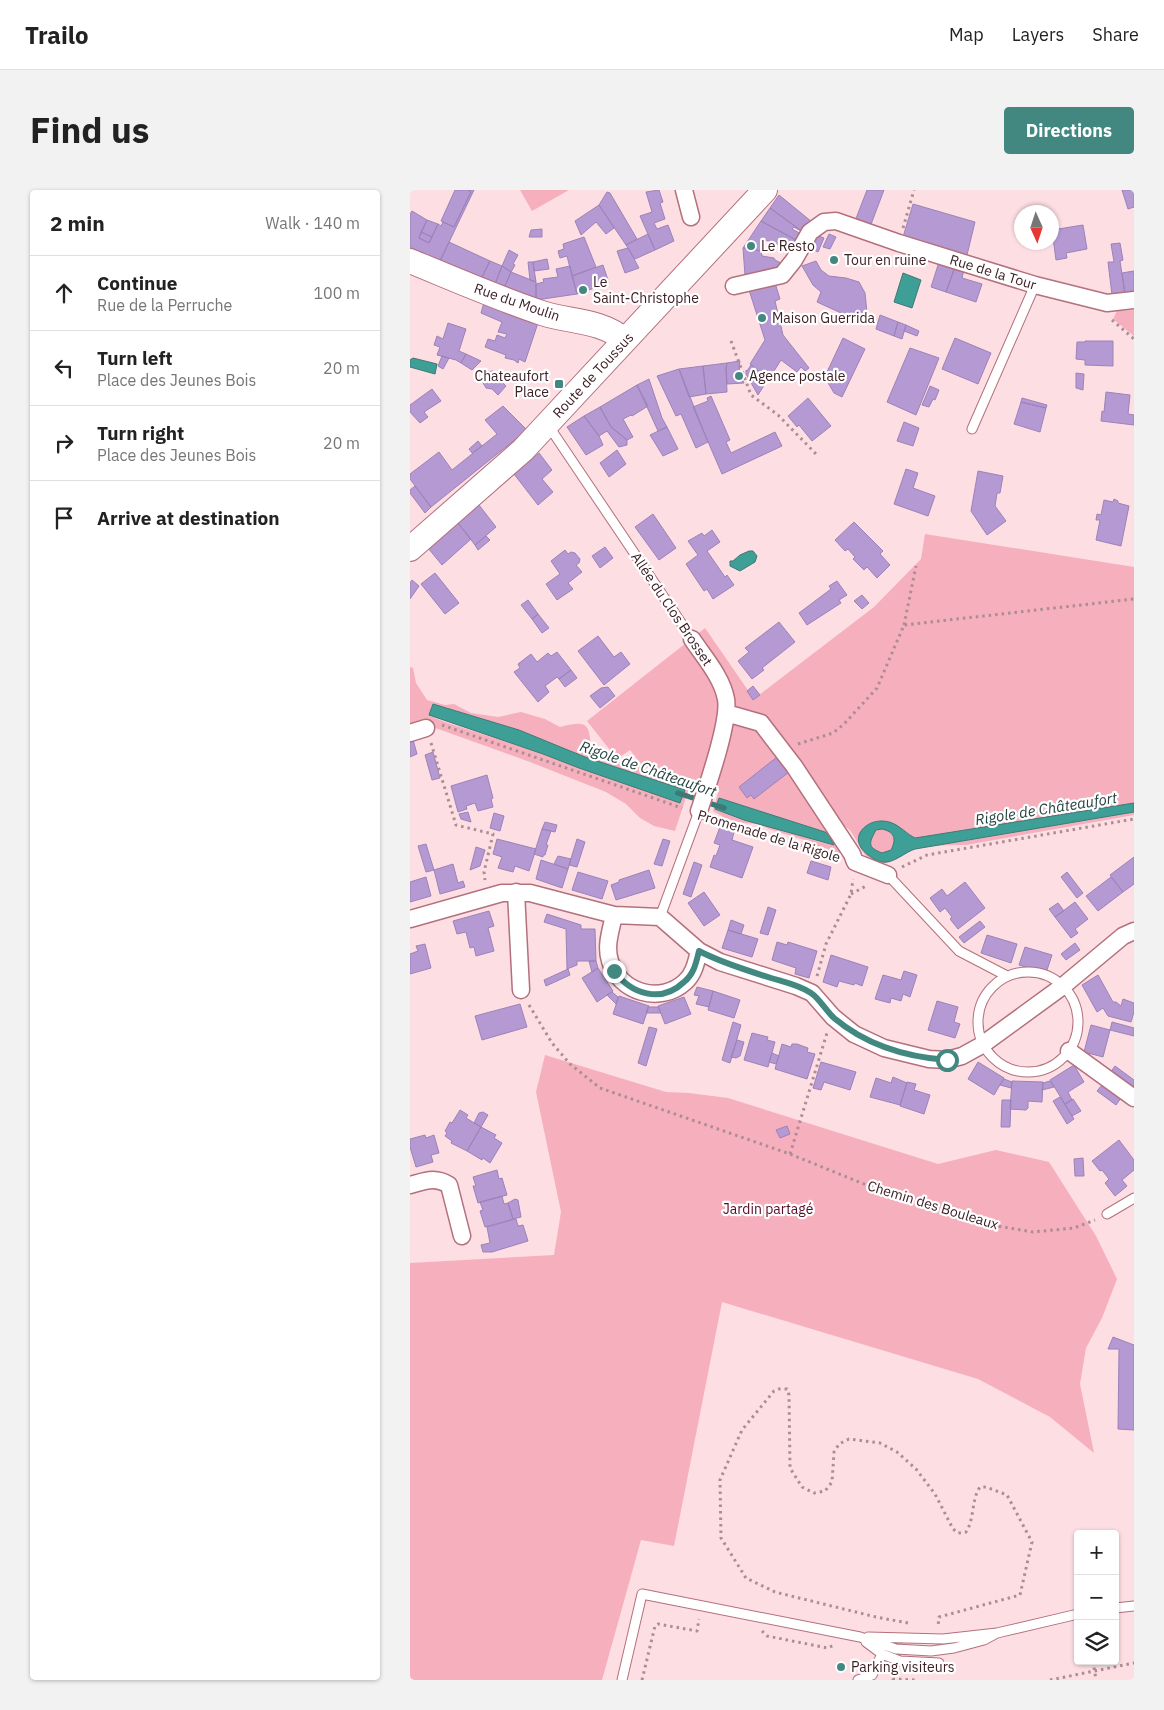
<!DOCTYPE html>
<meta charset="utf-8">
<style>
:root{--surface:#fff;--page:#f2f2f2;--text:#222;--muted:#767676;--line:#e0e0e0;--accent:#428881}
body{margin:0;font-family:"IBM Plex Sans",sans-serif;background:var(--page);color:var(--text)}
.controls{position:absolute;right:15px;bottom:15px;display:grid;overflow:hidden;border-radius:5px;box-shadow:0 1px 4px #0004}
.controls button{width:45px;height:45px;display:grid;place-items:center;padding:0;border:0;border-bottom:1px solid var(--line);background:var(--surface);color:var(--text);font:25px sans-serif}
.compass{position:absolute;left:604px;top:15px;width:45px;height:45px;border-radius:50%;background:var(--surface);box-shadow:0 1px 4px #0004;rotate:177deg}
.stop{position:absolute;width:15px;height:15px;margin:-11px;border:4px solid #428881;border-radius:50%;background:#fff}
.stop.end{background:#428881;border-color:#fff;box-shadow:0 1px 5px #0008}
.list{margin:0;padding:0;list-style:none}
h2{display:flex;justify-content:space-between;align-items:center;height:65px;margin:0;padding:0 20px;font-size:21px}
h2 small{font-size:16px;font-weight:400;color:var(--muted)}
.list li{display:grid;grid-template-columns:32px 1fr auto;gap:15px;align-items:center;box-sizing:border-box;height:75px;padding:0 20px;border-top:1px solid var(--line)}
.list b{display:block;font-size:19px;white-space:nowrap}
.list p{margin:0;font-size:16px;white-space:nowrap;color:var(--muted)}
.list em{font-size:16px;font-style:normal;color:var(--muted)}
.icon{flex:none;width:28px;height:28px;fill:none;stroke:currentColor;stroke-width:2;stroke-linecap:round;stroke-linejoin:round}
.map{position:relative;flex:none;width:724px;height:1490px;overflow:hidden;border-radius:5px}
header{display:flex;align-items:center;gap:30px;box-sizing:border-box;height:70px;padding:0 25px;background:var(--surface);border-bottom:1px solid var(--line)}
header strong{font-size:24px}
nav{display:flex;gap:28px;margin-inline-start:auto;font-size:18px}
.intro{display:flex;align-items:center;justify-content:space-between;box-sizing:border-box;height:120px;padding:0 30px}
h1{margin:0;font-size:35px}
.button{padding:12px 22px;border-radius:5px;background:var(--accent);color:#fff;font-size:18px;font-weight:700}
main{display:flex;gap:30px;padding:0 30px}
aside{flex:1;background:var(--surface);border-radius:5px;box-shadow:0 1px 4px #0004}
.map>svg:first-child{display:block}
</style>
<header>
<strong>Trailo</strong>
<nav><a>Map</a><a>Layers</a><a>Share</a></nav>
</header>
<div class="intro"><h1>Find us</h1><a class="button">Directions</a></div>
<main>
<aside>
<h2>2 min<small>Walk · 140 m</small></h2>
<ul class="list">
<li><svg class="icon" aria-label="ahead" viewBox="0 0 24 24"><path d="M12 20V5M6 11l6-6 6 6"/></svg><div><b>Continue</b><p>Rue de la Perruche</p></div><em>100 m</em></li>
<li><svg class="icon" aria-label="left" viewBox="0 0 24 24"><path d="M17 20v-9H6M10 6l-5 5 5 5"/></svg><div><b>Turn left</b><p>Place des Jeunes Bois</p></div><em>20 m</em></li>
<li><svg class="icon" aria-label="right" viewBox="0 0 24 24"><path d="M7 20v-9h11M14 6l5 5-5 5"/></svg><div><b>Turn right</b><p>Place des Jeunes Bois</p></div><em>20 m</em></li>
<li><svg class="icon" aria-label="arrive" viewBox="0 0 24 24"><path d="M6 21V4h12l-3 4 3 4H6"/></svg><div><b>Arrive at destination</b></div></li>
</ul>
</aside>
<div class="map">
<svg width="724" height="1490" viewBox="0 0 724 1490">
<rect width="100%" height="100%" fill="#fddee3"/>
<!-- green -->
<path fill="#f6afbc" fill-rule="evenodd" d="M110,0H159L122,21Z
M724,120V146L703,129L707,121Z
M515,344L724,377V613L505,648L487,636L456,635L462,667C482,679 491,662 511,658C582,646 653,634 724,622V625L556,655C541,655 517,655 502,661C492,665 482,675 470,673C449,670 449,646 436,637C432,634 423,633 417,631L430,661L429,665L410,658L401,652L359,639L348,634L333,633L317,629L303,621L309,599L300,594L278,591L238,578L232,575L220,560L207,569L177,531L295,438L344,509L464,417L511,369ZM309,608L415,642L418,644L424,655C410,653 397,647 383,643C357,635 331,629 305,619Z
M0,477L3,478L6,493L17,510L35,515L44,514L61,523L88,527L111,522L135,529L150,537C184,528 177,538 183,566L191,571L206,573L216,570L226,574L241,583L279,598L265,641L244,636L230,628L216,614L196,602L120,572L6,531L0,535ZM23,514L109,540L175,567L274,600L271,613L169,578L133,564L35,532L20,526Z
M460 651a12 12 0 1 1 24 0a12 12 0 1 1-24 0Z
M135,865L256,902L279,903L318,908L528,974L586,960L639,972L686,1046L707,1089L692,1128L676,1158L670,1194L684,1263L640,1227L568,1189L312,1112L264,1356L231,1350L192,1490H0V1073L144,1065L151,1022L126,902Z"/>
<!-- water -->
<path fill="#3e9f97" stroke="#3d7975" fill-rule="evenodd" d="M493,83L511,90L502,118L484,112Z
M3,168L27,174L25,184L0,177V170Z
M339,361H343L347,366L345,372L330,381L320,376V371H323L330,365Z
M23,514L109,540L175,567L275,600L270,613L169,578L133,564L19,525Z
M309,608L415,642L418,644L424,655L334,630L305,619Z
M724,613V622L505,659C495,662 483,674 472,672C468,672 462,668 458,665C434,647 460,624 482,633C490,636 497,644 505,648ZM472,639C484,642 487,648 481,660L472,663C457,657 459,653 466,640Z"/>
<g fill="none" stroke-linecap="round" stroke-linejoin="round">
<!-- stream -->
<path stroke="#3d7975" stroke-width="5.5" d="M268,603L314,618"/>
</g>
<!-- building -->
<path fill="#b599d2" stroke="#9d82b9" d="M45,0H58L61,2L44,37L31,31Z
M58,0H64L30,71L0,57V24L2,21L17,30L9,48L19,53L28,34L31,36L33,32L44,37L61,2Z
M249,0L253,12L250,13L255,29L244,33L247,39L258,35L264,51L245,60L230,26L242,22L236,2Z
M457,0H474L460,37L445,31Z
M712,0H724V17L718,19Z
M197,2L200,3L227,49L216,55L189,15Z
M369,5L402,32L393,42L360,18Z
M503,14L565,32L557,65L493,47Z
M189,15L204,38L196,44L186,32L171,45L165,31Z
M360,18L393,42L384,37L382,39L391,44L386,50L351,31Z
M17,30L28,34L22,47L11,42Z
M351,31L386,50L380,59L356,50L351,61L333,58Z
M673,35L677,59L656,63L657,68L646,70L642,40Z
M132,39V47H119L121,40Z
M11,42L22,47L19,53L9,48Z
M238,44L245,60L225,69L216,55Z
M419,44L426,47L420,59L413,57Z
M406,45L414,48L408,62L400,58Z
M174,47L186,77L162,86L157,66L150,68L148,61L154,59L153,54Z
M39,52L80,71L71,89L30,71Z
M710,53L713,70L710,71L715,104L702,105L698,72H704L701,54Z
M218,58L229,78L215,83L207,61Z
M333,58L351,61L352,66L364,68L365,70L371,73L366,82L335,85Z
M99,60L108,65L103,74L105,75L101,82L92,76Z
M137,69L139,79L124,81L123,72Z
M80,71L92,76L85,94L71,89Z
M406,71L411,80L419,86L436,88L449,92L455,103L457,123L453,133L407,112L411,102L403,95L392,76Z
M118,72H123L126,92L120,90Z
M529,72L545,77L536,102L521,97Z
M193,75L199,93L167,104L162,86Z
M92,76L101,82L94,98L85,94Z
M160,76L167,104L126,110V94L134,92L133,89L148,87L146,79Z
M545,77L554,80L552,88L572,94L566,112L536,102Z
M724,81V103L715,104L712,83Z
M101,82L126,92V110L94,98Z
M365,93L370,109L365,111L373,145L399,178L395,181L391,177L387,182L371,170L359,189L340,174L355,150L339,100Z
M75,109L129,130L115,172L109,169L108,173L104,170L95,168L96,165L75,157L78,149L85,151L87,145L95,148L97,144L88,142L92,132L71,123Z
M470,125L488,132L484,146L466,139Z
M488,132L496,135L492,149L484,146Z
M38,133L56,139L49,161L56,164L51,173L46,170L27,165L30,157L24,155L27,146L33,149Z
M496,135L509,141L507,146L494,141Z
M433,148L455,159L432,207L424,203L417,191L420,184L417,182Z
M545,148L581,163L568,194L532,179Z
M675,151H703V176L675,175V170L666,169L667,152H675Z
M500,158L529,168L506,225L477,212Z
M56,164L71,171L62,180L51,173Z
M32,166L39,168L33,179L28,176Z
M330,171L329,177L331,187L334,193L317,194L316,178L317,173Z
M317,173L316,178L317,202L296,204L293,176Z
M341,175L358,189L348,205L336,184V180L337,181Z
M293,176L296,204L279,207L269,179Z
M269,179L298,252L286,258L271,224L266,226L247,186Z
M83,181L87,184L90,190L96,196L88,205L82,199L76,198L72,191L74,184L77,182Z
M666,183L674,184L673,200L666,198Z
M239,189L252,228L257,237L248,241L227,195Z
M227,195L238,216L222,226L221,225L213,229L223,247L217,250L201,237L190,217Z
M520,196L529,200L525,210L523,209L519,217L512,215Z
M22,199L31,211L14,222L18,227L10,233L0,222V215Z
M696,202L720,205L718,224L724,225V235L691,231L692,221L694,222Z
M301,206L320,250L316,252L321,263L365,242L372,256L312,284L283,217L298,211L297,208Z
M398,208L421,236L402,251L389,235L387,237L378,226Z
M612,208L637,215L636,218L611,212Z
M611,212L636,218L630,242L604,234Z
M93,216L117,240L21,317L0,289V284L29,262L42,280L87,244L75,230Z
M190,217L201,237L217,250V255L209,257L197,241L189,246L174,226Z
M174,226L189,246L193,255L176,265L157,237Z
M494,232L509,238L503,256L487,251Z
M257,237L268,259L253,266L240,245Z
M68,251L72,256L62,263L59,259Z
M207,260L216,274L199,287L190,273Z
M129,263L142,280L132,289L143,302L128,315L104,284Z
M496,279L508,283L503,298L525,306L518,326L484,314Z
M568,281L593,286L590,303H587L585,316L596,331L577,345L561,321Z
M5,296L21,317L15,323L0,303V300Z
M704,309L708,311V313L719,316L711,356L686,350L690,330H686L687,324L691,325L694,310L703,312Z
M69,315L86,337L65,355L48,333Z
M243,324L266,358L249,370L225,337Z
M444,332L473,361L470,364L480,375L467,388L457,377L454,380L443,369L445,367L438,359L435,361L425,350Z
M48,333L61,349L32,375L18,358Z
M302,340L310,352L297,361L315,387L317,385L324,395L303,409L297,399L294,401L276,374L288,365L278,351L292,343L294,346Z
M76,346L80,350L68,360L65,355Z
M195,357L203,368L190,378L182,366Z
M155,360L158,364L161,362L165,363L170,369L169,373L166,375L172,382L158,393L163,399L147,410L136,394L150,384L141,371Z
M25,383L49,413L35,424L11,394Z
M2,390L9,396L0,409V393Z
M427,391L437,405L429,410L431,413L397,435L389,423L421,399L419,396Z
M452,405L459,413L452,419L444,411Z
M118,410L128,424L122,429L111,415Z
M128,424L139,438L132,443L122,429Z
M369,432L385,452L352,478L354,480L342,489L328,471L339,462L335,458Z
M188,446L204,467L211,462L220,474L194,495L168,461Z
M147,462L161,480L149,489L147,487L135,496L139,502L128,512L104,482L110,478L108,474L121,464L127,472L138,463L141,466Z
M161,480L167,488L155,497L149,489Z
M343,496L350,505L343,510L337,501Z
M198,497L205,506L190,518L180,506L191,498Z
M0,546H2L7,564L0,567Z
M23,562L30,588L22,590L15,565Z
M367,567L379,582L344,609L341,605L337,608L329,597Z
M77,585L83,608L81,609L83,617L68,621L65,613L56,616L57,619L48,622L41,596Z
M58,622L61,632L51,629L49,624Z
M84,623L94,626L90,641L80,638Z
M135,632L147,635L145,642L132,639Z
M310,637L324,642L322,650L343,657L332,688L300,677L304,665L306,666L310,655L304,653Z
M132,639L141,641L136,655H138L135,665H133V667L124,664Z
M87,649L126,659L119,681L105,676L103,682L88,678L92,667L83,664Z
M167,649L175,652L167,677L159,675Z
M253,649L260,651L252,676L244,674Z
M16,654L24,680L16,682L8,656Z
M66,657L75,660L70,676L60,680Z
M148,666L161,669L158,679L144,674Z
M724,667V694L713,702L700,685Z
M131,670L158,679L152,698L126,689Z
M401,671L421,677L418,690L397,683Z
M284,672L292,675L281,707L273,704Z
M43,674L48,693L53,691L55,697L30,704L24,680Z
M239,680L245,698L206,710L201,695L209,692V690Z
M168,682L198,691L192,709L162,700Z
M657,682L673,703L667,708L651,687Z
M16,687L21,706L0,712V692Z
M701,687L713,702L688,721L676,706Z
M555,692L575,718L548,739L540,729L542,727L535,718L530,722L520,708L532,699L537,706Z
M294,702L310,725L294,736L278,713Z
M665,712L678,729L665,739L668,743L661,748L645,727Z
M648,713L654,721L645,727L639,719Z
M358,717L366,720L358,745L350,743Z
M79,721L84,736L78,738L84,761L66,766L64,757L60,758L56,742L47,744L43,731Z
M137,724L171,735V739H185L186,771H167V775L157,779L156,739L134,732Z
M321,730L334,735L331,744L318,740Z
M570,731L575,737L554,753L549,747Z
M318,740L348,749L342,767L312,758Z
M577,745L607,754L601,773L571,763Z
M367,752L377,755L378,752L407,761L399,788L385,784L386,778L362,770Z
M665,753L670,760L656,770L651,764Z
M15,754L21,778L0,784V764L8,761L6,756Z
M615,757L642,765L636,783L609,775Z
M421,765L458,777L452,796L445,793L444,795L429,791L427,797L413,792Z
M179,771H186L188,778L182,782Z
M188,778L203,801L187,812L172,788Z
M158,779L160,785L136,796L134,790Z
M494,781L507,785L500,807L493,804L491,811L481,808L480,813L465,809L473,785L491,790Z
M688,785L703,812H706L711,816L713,809L724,813V822L721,832L698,826L693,818L687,822L672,795Z
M287,797L303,801L299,817L286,814L289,806L284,805Z
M303,801L330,810L324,828L298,820Z
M202,802L208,807L206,814L197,805Z
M209,806L239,816L233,834L203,824Z
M274,807L281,824L255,834L248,816Z
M527,811L548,817L544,832L550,834L545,848L518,840Z
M110,814L117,837L72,850L65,826Z
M238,817H248L251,823H236Z
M323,832L331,835L320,873L312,870Z
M702,832L724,838V846L700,840Z
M681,835L700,840L693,867L674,862Z
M239,837L247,839L236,876L228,873Z
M342,843L358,847L357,850L365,852L358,877L334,870Z
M327,850L334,852L330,866L326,868L321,867Z
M372,854L381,857L382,854H387L398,858L397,862L405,864L397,889L365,879Z
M362,863L369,866L366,874L359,872Z
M411,872L446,882L440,900L414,892L411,900L403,898Z
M568,872L594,888L584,905L558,889Z
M664,875L674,892L658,902L662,910L655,914L640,890Z
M705,876L724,890V900L700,883Z
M483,887L497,893L490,915L460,907L466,888L481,893Z
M594,889L602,892L601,898L590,895Z
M602,891L633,892L632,912L618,911V918L616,920L600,919Z
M640,891L644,897L632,900L633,893Z
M497,892L506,894L504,900L520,905L514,924L490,916Z
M692,895L711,908L706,915L687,901Z
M650,907L664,929L657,934L643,911Z
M663,909L671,921L662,926L655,914Z
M592,910H601L600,937H591Z
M50,920L58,925L56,928L71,937L57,961L41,953L42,951L35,946L37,943L35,941L40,932L42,933Z
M73,922L78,925L71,937L64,933L69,923Z
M377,936L380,944L370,948L366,940Z
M71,937L86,945L84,948L92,953L80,973L73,968L72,970L57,961Z
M15,945L16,948L24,945L29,963L21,965L23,972L6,977L0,957V949Z
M709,950L724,970V980L712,990L717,996L705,1006L695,993L699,989L692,980L690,981L682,971Z
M673,968L674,986H665L664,969Z
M87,980L89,989L92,988L97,1005L68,1013L63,996H66L63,987Z
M92,1006L94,1014L98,1013L103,1029L75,1037L70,1021L73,1020L70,1012Z
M105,1009L108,1010L111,1027L103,1029L98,1013Z
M106,1029L108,1036L113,1035L118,1051L82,1062H73L71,1055L80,1053L77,1037Z
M703,1147L724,1155V1240L708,1239L709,1159H698Z"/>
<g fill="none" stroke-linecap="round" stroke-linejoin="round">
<!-- lane casing -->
<g stroke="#b3707d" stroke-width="11">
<path id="lane" d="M138,235L282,449
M562,239L625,95
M478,685L549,761L597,786
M250,727L288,624
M568 832a50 50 0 1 1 100 0a50 50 0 1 1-100 0Z
M697,1024L724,1008
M705,1418L724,1416
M458,1447L533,1449L587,1443L668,1424
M456,1452L472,1464L490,1471L529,1473
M212,1490L232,1404L450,1447L486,1459L521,1461L544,1458L574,1450L587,1443
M448,1490L462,1485L472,1464"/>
</g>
<!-- street casing -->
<g stroke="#b3707d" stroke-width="19">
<path id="street" d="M274,0L281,27
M324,96L372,85L384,70L400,42L414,32L426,31L489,53L625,95L697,113L724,110
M282,449C294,467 312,487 316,509C320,532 297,597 289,621
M316,523L351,533L384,576L442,664L445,672L478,685
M0,543L16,538
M106,702L111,800
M204,725C201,740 195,756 200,771C209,802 250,815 275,792C284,784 286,773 289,761
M0,729L92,703H120L204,725L250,727L289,761L310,772L386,796L402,803L423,827L444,844L474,858L519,869L537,870L552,866L572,855L653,796L713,746L724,741
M659,861L724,908
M0,995C15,991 25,986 39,995L52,1046"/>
</g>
<!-- secondary casing -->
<g stroke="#b3707d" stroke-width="26">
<path id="secondary" d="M0,71C44,89 87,108 132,123C159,132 192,130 214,150
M0,359L113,260L355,0"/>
</g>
<!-- path -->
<path stroke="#ab8d93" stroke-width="3" stroke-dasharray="2.5 4" stroke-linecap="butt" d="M493,38L504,0
M702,130L724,149
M321,151L341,205L368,225L408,266
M494,435L506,376
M32,535L272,618
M21,553L46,635L83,644L74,682L75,690
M388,554L423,543L434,534L467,498L494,435L724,409
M304,629L422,665
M492,677L517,665L724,629
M441,704L458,695
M407,786L416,754L441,704L443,689
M119,815L142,853L160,874L190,898L380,964L486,1007L575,1034L623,1042L664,1038L685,1030
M380,964L417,843
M498,1433L466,1427L365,1402L336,1388L311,1348L310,1290L332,1240L364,1201L369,1199H377L379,1205L380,1278L392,1297L404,1303L415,1301L422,1292L424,1262L429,1254L439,1249L470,1253L487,1262L506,1279L525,1304L543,1339L548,1343L556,1342C565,1328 561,1310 570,1297H576L597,1305L622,1352L610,1405L529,1427L528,1436
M352,1441L357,1446L418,1458L424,1455
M683,1471L686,1490
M483,1482V1489L507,1490
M232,1490L245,1436L248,1434L287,1441L289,1429
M640,1490L724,1473"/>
<!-- lane -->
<use href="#lane" stroke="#fff" stroke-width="9"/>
<!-- street -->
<use href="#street" stroke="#fff" stroke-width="16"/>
<!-- secondary -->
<use href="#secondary" stroke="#fff" stroke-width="24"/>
</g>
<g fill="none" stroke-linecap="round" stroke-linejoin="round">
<!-- route -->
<path stroke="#428881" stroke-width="6" d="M204,781C221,804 251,814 274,792C284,784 286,773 289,761C312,773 336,780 361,788C374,792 389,795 401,803C410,809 416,821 424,828C456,855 497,867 537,870"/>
</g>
<!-- markers -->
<g fill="#428881" stroke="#fff" stroke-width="2">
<circle cx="341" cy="56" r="5"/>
<circle cx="424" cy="70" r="5"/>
<circle cx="173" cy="100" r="5"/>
<circle cx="352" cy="128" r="5"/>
<circle cx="329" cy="186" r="5"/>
<rect x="144" y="189" width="10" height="10" rx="2.5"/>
<circle cx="431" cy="1477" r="5"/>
</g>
<g text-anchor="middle" stroke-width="4.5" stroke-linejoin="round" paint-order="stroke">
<!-- poi labels -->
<g font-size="14" fill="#3c2026" stroke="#fff" text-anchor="start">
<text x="351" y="61">Le Resto</text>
<text x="434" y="75">Tour en ruine</text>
<text x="183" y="97">Le<tspan x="183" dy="16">Saint-Christophe</tspan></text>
<text x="362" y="133">Maison Guerrida</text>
<text x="139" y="191" text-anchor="end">Chateaufort<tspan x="139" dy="16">Place</tspan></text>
<text x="339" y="191">Agence postale</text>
<text x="441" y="1482">Parking visiteurs</text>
</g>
<!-- street labels -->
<g font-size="14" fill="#3c2026" stroke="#fff">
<text transform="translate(583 82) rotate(17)" y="5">Rue de la Tour</text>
<text transform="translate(107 112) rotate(19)" y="5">Rue du Moulin</text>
<text transform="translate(183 185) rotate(-47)" y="5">Route de Toussus</text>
<text transform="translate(262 419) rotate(56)" y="5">Allée du Clos Brosset</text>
<text transform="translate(359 646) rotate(17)" y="5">Promenade de la Rigole</text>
<text transform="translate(523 1015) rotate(17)" y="5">Chemin des Bouleaux</text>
</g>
<!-- park labels -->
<g font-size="14" fill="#580b26" stroke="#fff">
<text x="358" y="1024">Jardin partagé</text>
</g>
<!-- water labels -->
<g font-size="15" font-style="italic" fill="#254340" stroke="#fff">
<text transform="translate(238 579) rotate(19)" y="5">Rigole de Châteaufort</text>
<text transform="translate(636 619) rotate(-9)" y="5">Rigole de Châteaufort</text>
</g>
</g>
</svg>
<div class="controls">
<button>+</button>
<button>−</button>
<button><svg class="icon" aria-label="layers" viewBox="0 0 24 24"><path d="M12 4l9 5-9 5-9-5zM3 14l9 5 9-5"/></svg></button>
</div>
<svg class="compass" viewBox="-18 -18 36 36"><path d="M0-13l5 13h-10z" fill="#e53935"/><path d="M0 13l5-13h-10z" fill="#767676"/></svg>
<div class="stop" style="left:537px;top:870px"></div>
<div class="stop end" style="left:204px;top:781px"></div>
</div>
</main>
